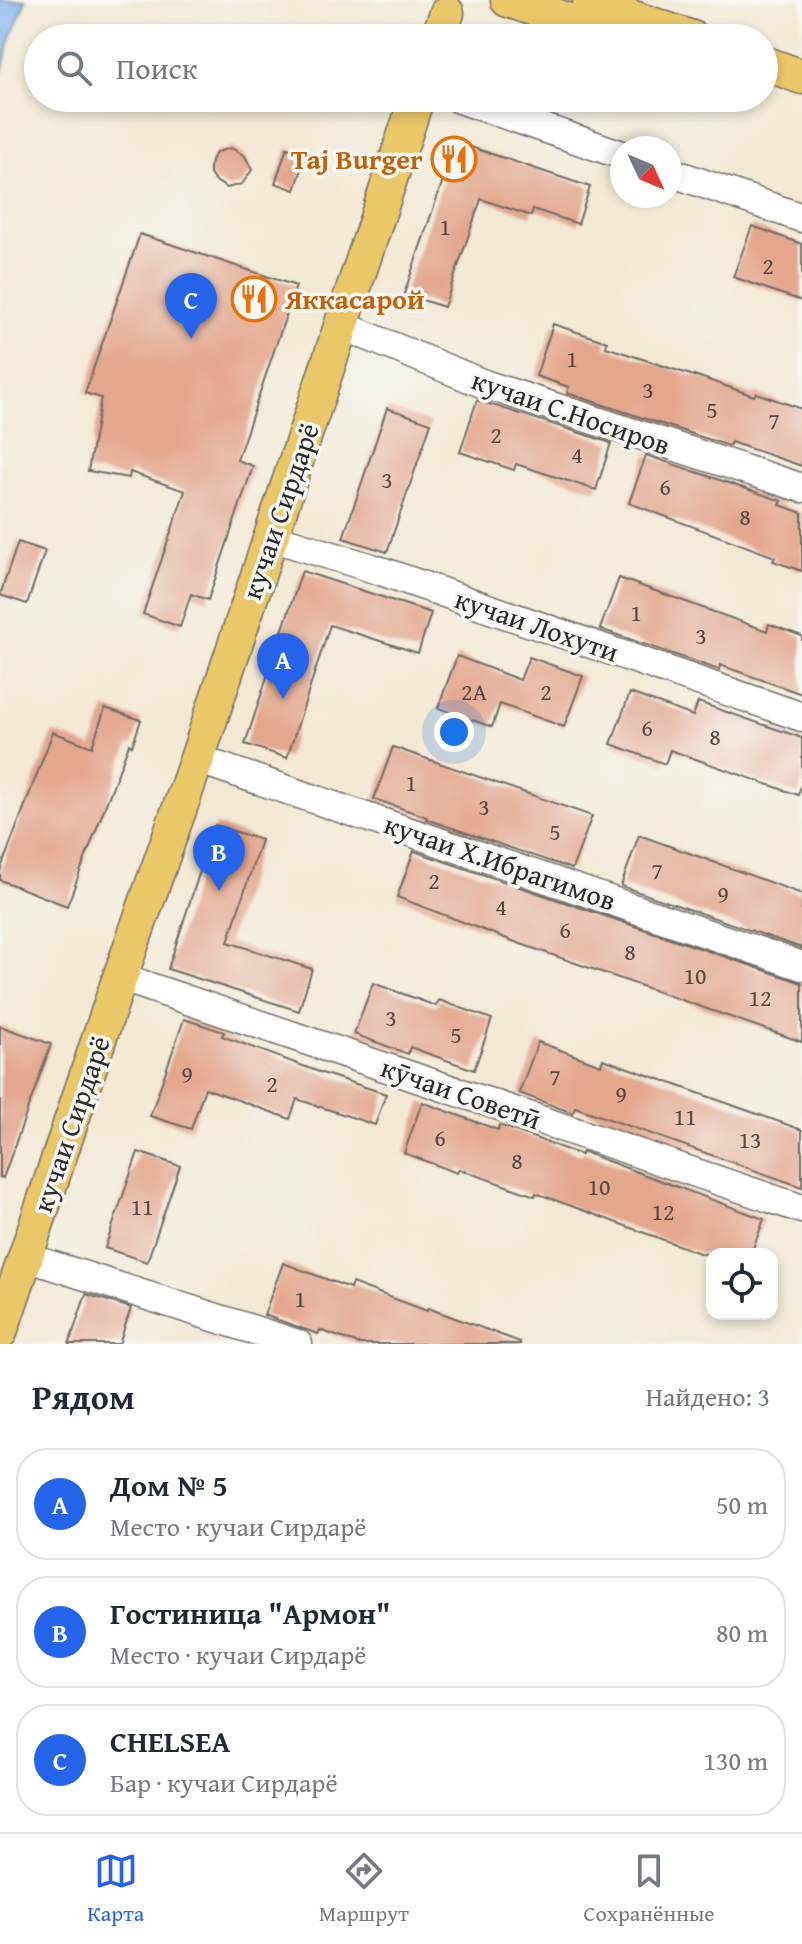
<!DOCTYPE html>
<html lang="ru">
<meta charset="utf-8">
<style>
:root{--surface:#fff;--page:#f6f6f7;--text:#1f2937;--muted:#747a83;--line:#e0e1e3;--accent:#2563eb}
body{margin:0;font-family:"Gentium Book Plus",serif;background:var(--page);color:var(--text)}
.controls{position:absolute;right:24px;bottom:24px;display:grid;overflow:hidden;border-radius:16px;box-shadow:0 4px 12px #0003}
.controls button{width:72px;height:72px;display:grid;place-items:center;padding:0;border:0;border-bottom:2px solid var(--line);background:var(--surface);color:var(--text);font:40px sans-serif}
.compass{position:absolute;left:610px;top:136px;width:72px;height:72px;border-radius:50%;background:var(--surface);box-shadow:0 4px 12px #0003;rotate:134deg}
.you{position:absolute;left:454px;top:732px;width:28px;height:28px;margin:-20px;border:6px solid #fff;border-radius:50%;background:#1a73e8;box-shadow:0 0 0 12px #1a73e833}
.badge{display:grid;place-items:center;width:52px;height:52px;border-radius:50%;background:var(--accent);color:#fff;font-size:26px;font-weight:700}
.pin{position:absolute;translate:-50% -66px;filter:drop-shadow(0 2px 4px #0008)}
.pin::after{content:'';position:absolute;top:42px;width:28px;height:24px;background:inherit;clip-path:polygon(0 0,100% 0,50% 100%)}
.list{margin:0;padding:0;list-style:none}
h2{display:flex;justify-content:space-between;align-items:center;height:104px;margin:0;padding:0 32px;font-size:34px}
h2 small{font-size:26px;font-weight:400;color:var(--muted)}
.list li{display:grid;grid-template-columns:52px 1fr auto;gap:24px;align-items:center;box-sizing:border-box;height:112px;margin:0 16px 16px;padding:0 16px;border:2px solid var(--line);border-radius:32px}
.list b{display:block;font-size:30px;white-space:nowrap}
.list p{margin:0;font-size:26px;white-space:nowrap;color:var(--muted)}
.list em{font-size:26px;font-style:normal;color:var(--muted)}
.icon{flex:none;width:44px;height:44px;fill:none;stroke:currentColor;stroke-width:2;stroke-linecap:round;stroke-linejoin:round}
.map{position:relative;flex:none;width:802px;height:1344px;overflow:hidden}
.search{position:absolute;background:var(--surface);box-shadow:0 4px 12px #0003;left:24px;right:24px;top:24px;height:88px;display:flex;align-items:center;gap:20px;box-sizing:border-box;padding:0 28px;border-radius:44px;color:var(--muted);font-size:30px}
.sheet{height:488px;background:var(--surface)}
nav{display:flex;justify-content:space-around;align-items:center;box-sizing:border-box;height:112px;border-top:2px solid var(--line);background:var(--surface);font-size:22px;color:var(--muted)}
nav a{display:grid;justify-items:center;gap:4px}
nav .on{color:var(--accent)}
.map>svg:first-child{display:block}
</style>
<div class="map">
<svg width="802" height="1344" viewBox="0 0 802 1344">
<rect width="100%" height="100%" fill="#f6f6f2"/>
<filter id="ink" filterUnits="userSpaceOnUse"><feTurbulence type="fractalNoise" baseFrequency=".0125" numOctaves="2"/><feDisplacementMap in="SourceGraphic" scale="16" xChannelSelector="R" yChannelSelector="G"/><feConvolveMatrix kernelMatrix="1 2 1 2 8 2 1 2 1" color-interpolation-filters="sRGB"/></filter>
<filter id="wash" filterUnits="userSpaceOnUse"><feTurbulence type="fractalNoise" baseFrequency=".006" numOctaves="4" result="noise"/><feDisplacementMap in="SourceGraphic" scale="32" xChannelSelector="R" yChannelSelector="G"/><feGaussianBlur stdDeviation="1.8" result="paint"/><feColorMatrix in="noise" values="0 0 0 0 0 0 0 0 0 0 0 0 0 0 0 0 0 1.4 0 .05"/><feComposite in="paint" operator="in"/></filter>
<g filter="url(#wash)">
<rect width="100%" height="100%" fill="#f2e8d3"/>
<!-- water -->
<path fill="#81b2ec" stroke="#566e8c" stroke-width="2" d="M0,0H26L10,40L0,79Z"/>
<g id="blocks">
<!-- building -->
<path fill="#e3a78e" d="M456,142L590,187L578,224L533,209L531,216L481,199L444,307L404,294Z
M231,148L245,156L252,170L242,184L227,188L214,180L210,174V166L212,158L217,152Z
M287,148L307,154L295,190L275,183Z
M752,226L802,244V301L733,277Z
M140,234L296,286L237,460L253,466L208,600L191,594L180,627L143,614L185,491L130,472L129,478L88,471L101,398L85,393Z
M553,324L607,342L606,347L694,376V375L754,396L756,393L802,409V466L731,442L729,446L567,393L569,387L536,376Z
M477,400L611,443L596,490L516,464L514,470L460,452Z
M387,408L431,423L387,552L343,538Z
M646,455L782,501L780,505L802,513V571L773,561L775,557L629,503Z
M18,542L45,551L27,604L0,595Z
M302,571L431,613L418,653L330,625L287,758L245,744Z
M619,578L767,631L769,624L802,636V694L720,665L719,670L600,629Z
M457,656L520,680L529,657L583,676L564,727L500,704L492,727L438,708Z
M630,693L693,716L698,702L802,738V783L798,795L670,750L665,764L611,744Z
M105,708L141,720L132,746L129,744L67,906L0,880V871L53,732L92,747Z
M393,747L592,816L572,869L426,819L427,817L374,799Z
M215,825L261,840L228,942L312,969L299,1011L168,969Z
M639,835L802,894V948L621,886Z
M414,851L802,983V1042L518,943L397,897Z
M373,983L436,1006L439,1000L492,1019L474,1070L410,1047L408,1054L354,1034Z
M184,1019L224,1032L222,1036L322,1073L386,1094L375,1125L297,1099L290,1119L205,1088L191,1129L150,1116Z
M0,1026L51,1044L3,1178L0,1177Z
M538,1042L601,1065L603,1059L802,1130V1187L575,1107L573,1113L519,1093Z
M422,1102L498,1130L499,1125L581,1155L582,1152L586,1153L764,1219L751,1254H702L536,1193L535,1196L459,1169L457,1173L404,1153Z
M138,1152L180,1166L147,1262L105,1248Z
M283,1263L350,1288L352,1283L427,1311L428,1308L520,1342V1344H359L320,1330L318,1334L264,1315Z
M86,1294L131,1308L119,1344H69Z"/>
</g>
</g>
<g filter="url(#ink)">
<use href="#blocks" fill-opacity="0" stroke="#716d66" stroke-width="2"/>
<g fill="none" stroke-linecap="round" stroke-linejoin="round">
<!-- minor casing -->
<g stroke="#716d66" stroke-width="31">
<path id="minor" d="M457,98L622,155
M670,172L802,218
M343,326L484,384L802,488
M271,537L378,570L802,717
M197,759L802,966
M120,977L802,1209
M26,1257L298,1344"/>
</g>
<!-- major casing -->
<g stroke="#716d66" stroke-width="37">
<path id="major" d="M508,0L621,38
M590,3L692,38
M438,38L447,13
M764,63L802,77
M0,1332L120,977L197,759L417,98"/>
</g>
<!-- minor -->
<use href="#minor" stroke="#fff" stroke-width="28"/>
<!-- major -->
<use href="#major" stroke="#eac769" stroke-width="34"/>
</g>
</g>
<!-- icons -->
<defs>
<g id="restaurant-ring" transform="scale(2.3)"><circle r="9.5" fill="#f6f6f2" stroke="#e8710a" stroke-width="1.5"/><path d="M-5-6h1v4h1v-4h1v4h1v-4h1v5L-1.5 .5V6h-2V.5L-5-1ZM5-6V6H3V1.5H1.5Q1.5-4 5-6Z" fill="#e8710a"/></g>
</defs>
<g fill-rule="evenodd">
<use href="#restaurant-ring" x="454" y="159"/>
<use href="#restaurant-ring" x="254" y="299"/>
</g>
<g text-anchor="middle" stroke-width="7" stroke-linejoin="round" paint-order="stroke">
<!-- number labels -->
<g font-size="24" fill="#594a44">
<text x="445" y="235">1</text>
<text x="768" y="274">2</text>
<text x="572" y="367">1</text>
<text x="648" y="398">3</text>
<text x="712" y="418">5</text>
<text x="774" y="429">7</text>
<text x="496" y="443">2</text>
<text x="577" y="463">4</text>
<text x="387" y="488">3</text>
<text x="665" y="495">6</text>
<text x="745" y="525">8</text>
<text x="636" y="621">1</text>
<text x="701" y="644">3</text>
<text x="474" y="700">2А</text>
<text x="546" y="700">2</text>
<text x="647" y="736">6</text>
<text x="715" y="745">8</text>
<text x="411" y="791">1</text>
<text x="484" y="815">3</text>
<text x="555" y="840">5</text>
<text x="657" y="879">7</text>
<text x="434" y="889">2</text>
<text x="723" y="902">9</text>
<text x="501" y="915">4</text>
<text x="565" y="938">6</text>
<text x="630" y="960">8</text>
<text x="695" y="984">10</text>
<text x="760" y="1006">12</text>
<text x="391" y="1026">3</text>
<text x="456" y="1043">5</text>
<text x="187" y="1082">9</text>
<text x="555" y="1085">7</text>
<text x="272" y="1092">2</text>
<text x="621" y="1102">9</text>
<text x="685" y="1125">11</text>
<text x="440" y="1146">6</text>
<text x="750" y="1148">13</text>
<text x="517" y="1169">8</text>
<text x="599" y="1195">10</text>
<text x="142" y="1215">11</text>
<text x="663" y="1220">12</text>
<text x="300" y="1307">1</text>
</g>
<!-- food labels -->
<g font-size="28" font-weight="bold" fill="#c56008" stroke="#f6f6f2" text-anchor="end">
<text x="423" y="169">Taj Burger</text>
<text x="285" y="309" text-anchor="start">Яккасарой</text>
</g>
<!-- street labels -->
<g font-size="28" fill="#2b2b2b" stroke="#f6f6f2">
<text transform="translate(571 412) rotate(19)" y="10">кучаи С.Носиров</text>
<text transform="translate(280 511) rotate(-71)" y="10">кучаи Сирдарё</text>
<text transform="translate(537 625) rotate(19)" y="10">кучаи Лохути</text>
<text transform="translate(500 862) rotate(19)" y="10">кучаи Х.Ибрагимов</text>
<text transform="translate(461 1093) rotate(19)" y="10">кӯчаи Советӣ</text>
<text transform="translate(71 1124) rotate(-71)" y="10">кучаи Сирдарё</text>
</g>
</g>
</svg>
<div class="controls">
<button><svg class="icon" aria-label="locate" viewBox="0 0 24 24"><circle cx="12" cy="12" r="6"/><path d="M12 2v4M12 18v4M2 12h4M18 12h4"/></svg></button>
</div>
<svg class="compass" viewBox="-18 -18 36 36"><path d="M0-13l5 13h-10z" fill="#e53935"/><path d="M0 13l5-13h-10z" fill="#747a83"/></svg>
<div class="you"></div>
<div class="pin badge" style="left:283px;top:699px">A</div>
<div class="pin badge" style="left:219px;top:891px">B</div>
<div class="pin badge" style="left:191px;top:339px">C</div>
<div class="search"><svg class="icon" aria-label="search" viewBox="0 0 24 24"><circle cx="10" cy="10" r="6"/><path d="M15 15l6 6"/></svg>Поиск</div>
</div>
<section class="sheet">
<h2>Рядом<small>Найдено: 3</small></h2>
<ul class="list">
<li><span class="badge">A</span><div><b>Дом № 5</b><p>Место · кучаи Сирдарё</p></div><em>50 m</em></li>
<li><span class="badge">B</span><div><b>Гостиница &quot;Армон&quot;</b><p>Место · кучаи Сирдарё</p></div><em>80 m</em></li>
<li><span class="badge">C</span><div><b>CHELSEA</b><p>Бар · кучаи Сирдарё</p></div><em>130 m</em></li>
</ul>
</section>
<nav>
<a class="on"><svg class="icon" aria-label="map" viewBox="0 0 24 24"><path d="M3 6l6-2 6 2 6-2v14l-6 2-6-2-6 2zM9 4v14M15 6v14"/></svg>Карта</a>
<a><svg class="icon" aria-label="directions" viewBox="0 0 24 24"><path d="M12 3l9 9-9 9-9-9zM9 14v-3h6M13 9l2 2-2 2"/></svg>Маршрут</a>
<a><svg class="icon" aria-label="saved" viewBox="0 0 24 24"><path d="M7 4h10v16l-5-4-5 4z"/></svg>Сохранённые</a>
</nav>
